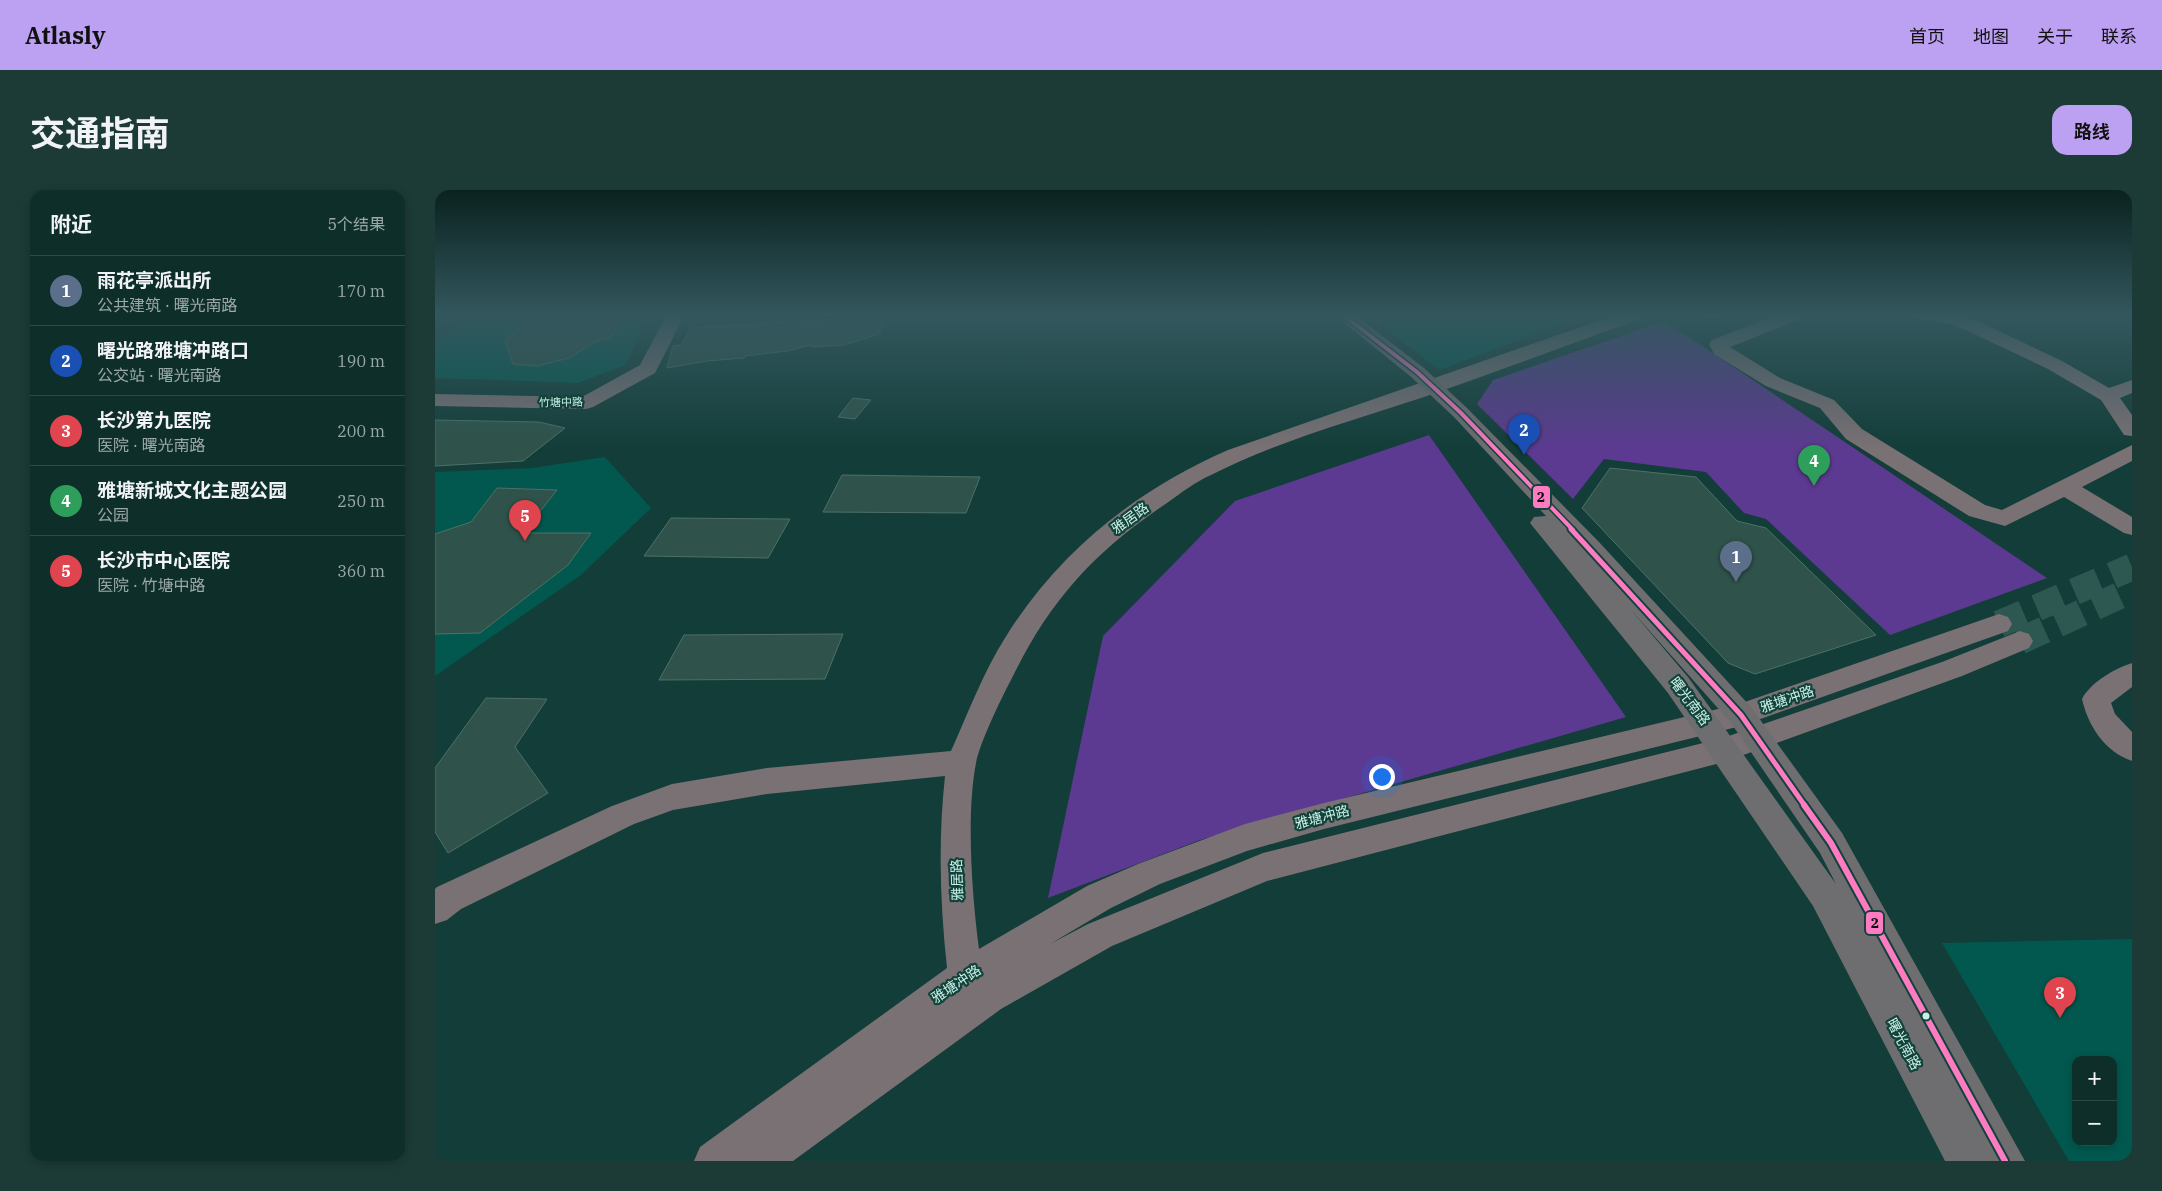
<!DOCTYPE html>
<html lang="zh">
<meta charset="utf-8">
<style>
:root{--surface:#0e2e2a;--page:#1c3a36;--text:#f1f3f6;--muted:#9ba8a8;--line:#2e4a47;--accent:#bca0f2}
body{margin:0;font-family:"IBM Plex Serif","Noto Sans SC",serif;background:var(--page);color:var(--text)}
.controls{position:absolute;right:15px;bottom:15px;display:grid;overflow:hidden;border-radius:10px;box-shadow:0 2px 8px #0003}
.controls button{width:45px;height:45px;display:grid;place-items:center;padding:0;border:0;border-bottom:1px solid var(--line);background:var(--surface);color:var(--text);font:25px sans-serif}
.you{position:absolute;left:946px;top:586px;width:18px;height:18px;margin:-12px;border:4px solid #fff;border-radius:50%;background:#1a73e8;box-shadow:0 0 0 8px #1a73e833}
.badge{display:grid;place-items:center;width:32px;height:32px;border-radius:50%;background:var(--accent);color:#fff;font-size:16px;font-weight:700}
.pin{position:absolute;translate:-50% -41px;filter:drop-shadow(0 1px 2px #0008)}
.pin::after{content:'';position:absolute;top:26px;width:18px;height:15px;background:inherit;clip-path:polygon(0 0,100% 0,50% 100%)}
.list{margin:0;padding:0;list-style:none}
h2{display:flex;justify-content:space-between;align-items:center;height:65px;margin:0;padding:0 20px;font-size:21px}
h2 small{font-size:16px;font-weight:400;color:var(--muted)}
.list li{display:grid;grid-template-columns:32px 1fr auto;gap:15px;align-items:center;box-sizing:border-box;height:70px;padding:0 20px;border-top:1px solid var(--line)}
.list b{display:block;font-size:19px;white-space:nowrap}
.list p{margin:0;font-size:16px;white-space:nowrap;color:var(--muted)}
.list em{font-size:16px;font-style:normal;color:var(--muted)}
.map{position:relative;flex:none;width:1697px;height:971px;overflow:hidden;border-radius:15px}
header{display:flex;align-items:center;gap:30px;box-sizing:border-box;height:70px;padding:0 25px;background:var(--accent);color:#111}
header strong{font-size:24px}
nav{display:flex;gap:28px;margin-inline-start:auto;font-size:18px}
.intro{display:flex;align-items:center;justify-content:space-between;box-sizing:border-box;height:120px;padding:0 30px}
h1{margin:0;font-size:35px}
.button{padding:12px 22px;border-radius:15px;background:var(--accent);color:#111;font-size:18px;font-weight:700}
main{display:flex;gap:30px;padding:0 30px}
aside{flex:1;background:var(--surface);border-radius:15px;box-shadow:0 2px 8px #0003}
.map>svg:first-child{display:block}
</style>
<header>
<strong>Atlasly</strong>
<nav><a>首页</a><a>地图</a><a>关于</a><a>联系</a></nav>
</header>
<div class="intro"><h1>交通指南</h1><a class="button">路线</a></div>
<main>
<aside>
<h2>附近<small>5个结果</small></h2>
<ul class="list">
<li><span class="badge" style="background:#5c6f8a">1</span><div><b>雨花亭派出所</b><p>公共建筑 · 曙光南路</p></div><em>170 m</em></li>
<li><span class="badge" style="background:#1a4fb4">2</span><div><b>曙光路雅塘冲路口</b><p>公交站 · 曙光南路</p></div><em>190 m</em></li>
<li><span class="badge" style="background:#e0444e">3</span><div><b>长沙第九医院</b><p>医院 · 曙光南路</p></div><em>200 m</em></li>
<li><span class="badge" style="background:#2e9e5b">4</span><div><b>雅塘新城文化主题公园</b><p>公园</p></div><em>250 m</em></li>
<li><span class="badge" style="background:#e0444e">5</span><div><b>长沙市中心医院</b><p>医院 · 竹塘中路</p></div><em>360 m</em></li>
</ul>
</aside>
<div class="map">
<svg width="1697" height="971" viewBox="0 0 1697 971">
<rect width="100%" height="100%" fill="#123d38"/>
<!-- built -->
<path fill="#02584e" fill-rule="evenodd" d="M39,124H215L190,175L143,193L0,188V153Z
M930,124H1153L1005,180Z
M170,267L216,318L146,385L0,486V282L97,278Z
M1697,749V971H1634L1507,753ZM1641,870H1678V952H1641Z"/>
<!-- green -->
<path fill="#5c3a91" d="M1230,131L1612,388L1455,445L1331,329L1309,323L1271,282L1169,269L1138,309L1042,214L1058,190Z
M994,245L1191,527L765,650L613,708L668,446L800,311Z"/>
<!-- building -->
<path fill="#2f534a" stroke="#4e7067" d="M97,124H193L175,148L160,152L134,168L102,176L78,174L70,151Z
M450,126L444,144L409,155L377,157L375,155L353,161L310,166L309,168L272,171L232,178L238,156L246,155L256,138Z
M418,208L436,210L420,229L403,227Z
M0,230L104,232L130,238L88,271L0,276Z
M1175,278L1261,287L1302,331L1331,338L1441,445L1320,484L1293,473L1147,318Z
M407,285L545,287L531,323L388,322Z
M62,298L122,300L88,343H156L133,375L45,443L0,444V344L36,332Z
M236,328L355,329L333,368L209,366Z
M408,444L390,489L224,490L249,445Z
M51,508L112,509L80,557L113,603L13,663L0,642V578Z"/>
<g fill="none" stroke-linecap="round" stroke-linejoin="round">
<!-- minor-tunnel -->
<path stroke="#2d5852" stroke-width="27" stroke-dasharray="27 14" stroke-linecap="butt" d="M1564,434L1697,377
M1585,451L1697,400"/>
<!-- minor -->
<path fill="#7a7174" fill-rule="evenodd" d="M232,124H250L220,183L158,217L151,219L0,216V204L147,207L205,175Z
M1183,124H1210L1208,128C1135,154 1062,182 989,207C917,231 843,251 776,285C760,292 746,303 732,313C660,361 615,410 577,488C566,509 545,552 541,573C531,625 537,706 544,759L652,696L703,674L810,634L889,613L1304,514L1564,424L1573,427L1577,434L1573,441L1306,536L889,639L812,661L725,694L676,718L615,754L653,734L828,663L1288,548L1507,472L1585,441L1594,444L1598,451L1594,458L1527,486L1289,572L832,691L677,756L566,819L358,971H259L265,957L512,778C505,714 503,650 510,586L332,604L238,620L199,634L26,719L12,730L0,734V699L2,697L177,616L237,594L332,578L516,561C533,523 548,483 570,448C623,362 701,300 793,260Z
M1270,124H1289L1287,128H1272Z
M1344,124H1370L1368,128L1295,157L1345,188L1399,210L1427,239L1550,315L1567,320L1697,255V271L1647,297L1697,327V345L1689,343L1629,307L1570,336L1534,326L1411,249L1385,218L1331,196L1279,164L1274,154L1277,150Z
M1479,124H1523L1547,133L1627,171L1674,198L1697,190V203L1685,208L1697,225V246L1689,245L1666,210L1613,179L1533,141L1515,134L1481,128Z
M1697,473V497L1676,513L1680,524L1697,542V571C1670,562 1653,536 1647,509C1656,492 1679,479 1697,473Z"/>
<!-- major -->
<path fill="#6e6e71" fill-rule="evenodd" d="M898,124H919L989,178L1033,219L1164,352L1316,517L1407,643L1590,971H1510L1378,716L1233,503L1095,333L1099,327L1111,326L1019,227L975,186ZM1196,420L1296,533L1385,663L1401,694L1253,487Z"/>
<!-- bus-1-far2 casing -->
<g stroke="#13423b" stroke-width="7">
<path id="bus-1-far2" d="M907,124L982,182L1026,223L1138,340"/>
</g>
<!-- bus-1-far1 casing -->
<g stroke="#13423b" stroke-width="9">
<path id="bus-1-far1" d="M1136,339L1306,525L1370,616"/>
</g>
<!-- bus-1 casing -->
<g stroke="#13423b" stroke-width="10">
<path id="bus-1" d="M1369,615L1396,653L1570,971"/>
</g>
<!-- bus-1-far2 -->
<use href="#bus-1-far2" stroke="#fe7ac1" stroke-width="4"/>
<!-- bus-1-far1 -->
<use href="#bus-1-far1" stroke="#fe7ac1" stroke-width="5"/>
<!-- bus-1 -->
<use href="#bus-1" stroke="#fe7ac1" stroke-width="6"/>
</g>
<!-- sky -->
<linearGradient id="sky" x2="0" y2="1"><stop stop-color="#0a221f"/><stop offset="0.48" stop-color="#33575e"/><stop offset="1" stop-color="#33575e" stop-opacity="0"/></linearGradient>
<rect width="1697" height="260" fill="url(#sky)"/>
<!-- markers -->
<circle fill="#c7f0e7" stroke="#13423b" stroke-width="2" cx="1491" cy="826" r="4.5"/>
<g text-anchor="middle" stroke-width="4.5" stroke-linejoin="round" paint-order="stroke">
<!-- far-street labels -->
<g font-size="11" fill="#c7f0e7" stroke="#13423b">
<text transform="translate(126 212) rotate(-1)" y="4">竹塘中路</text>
</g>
<!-- street labels -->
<g font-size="14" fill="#c7f0e7" stroke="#13423b">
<text transform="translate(695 328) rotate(-36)" y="5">雅居路</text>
<text transform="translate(1352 509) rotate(-19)" y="5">雅塘冲路</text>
<text transform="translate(1255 511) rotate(53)" y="5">曙光南路</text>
<text transform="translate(887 627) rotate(-15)" y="5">雅塘冲路</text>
<text transform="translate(522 690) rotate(-92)" y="5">雅居路</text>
<text transform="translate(521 794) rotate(-34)" y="5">雅塘冲路</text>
<text transform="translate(1469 854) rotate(62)" y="5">曙光南路</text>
</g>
</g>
<g stroke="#13423b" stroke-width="2">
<rect x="1097" y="295" width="19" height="24" rx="5" fill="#fe7ac1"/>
<rect x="1430" y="721" width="19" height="24" rx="5" fill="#fe7ac1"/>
</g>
<g font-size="14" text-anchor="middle" font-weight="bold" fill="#111">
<text x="1106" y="312">2</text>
<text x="1440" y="738">2</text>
</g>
</svg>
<div class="controls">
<button>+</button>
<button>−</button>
</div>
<div class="you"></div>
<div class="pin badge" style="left:1301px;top:392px;background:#5c6f8a">1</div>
<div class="pin badge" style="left:1089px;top:265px;background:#1a4fb4">2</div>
<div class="pin badge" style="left:1625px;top:828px;background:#e0444e">3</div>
<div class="pin badge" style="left:1379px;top:296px;background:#2e9e5b">4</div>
<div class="pin badge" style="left:90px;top:351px;background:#e0444e">5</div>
</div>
</main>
